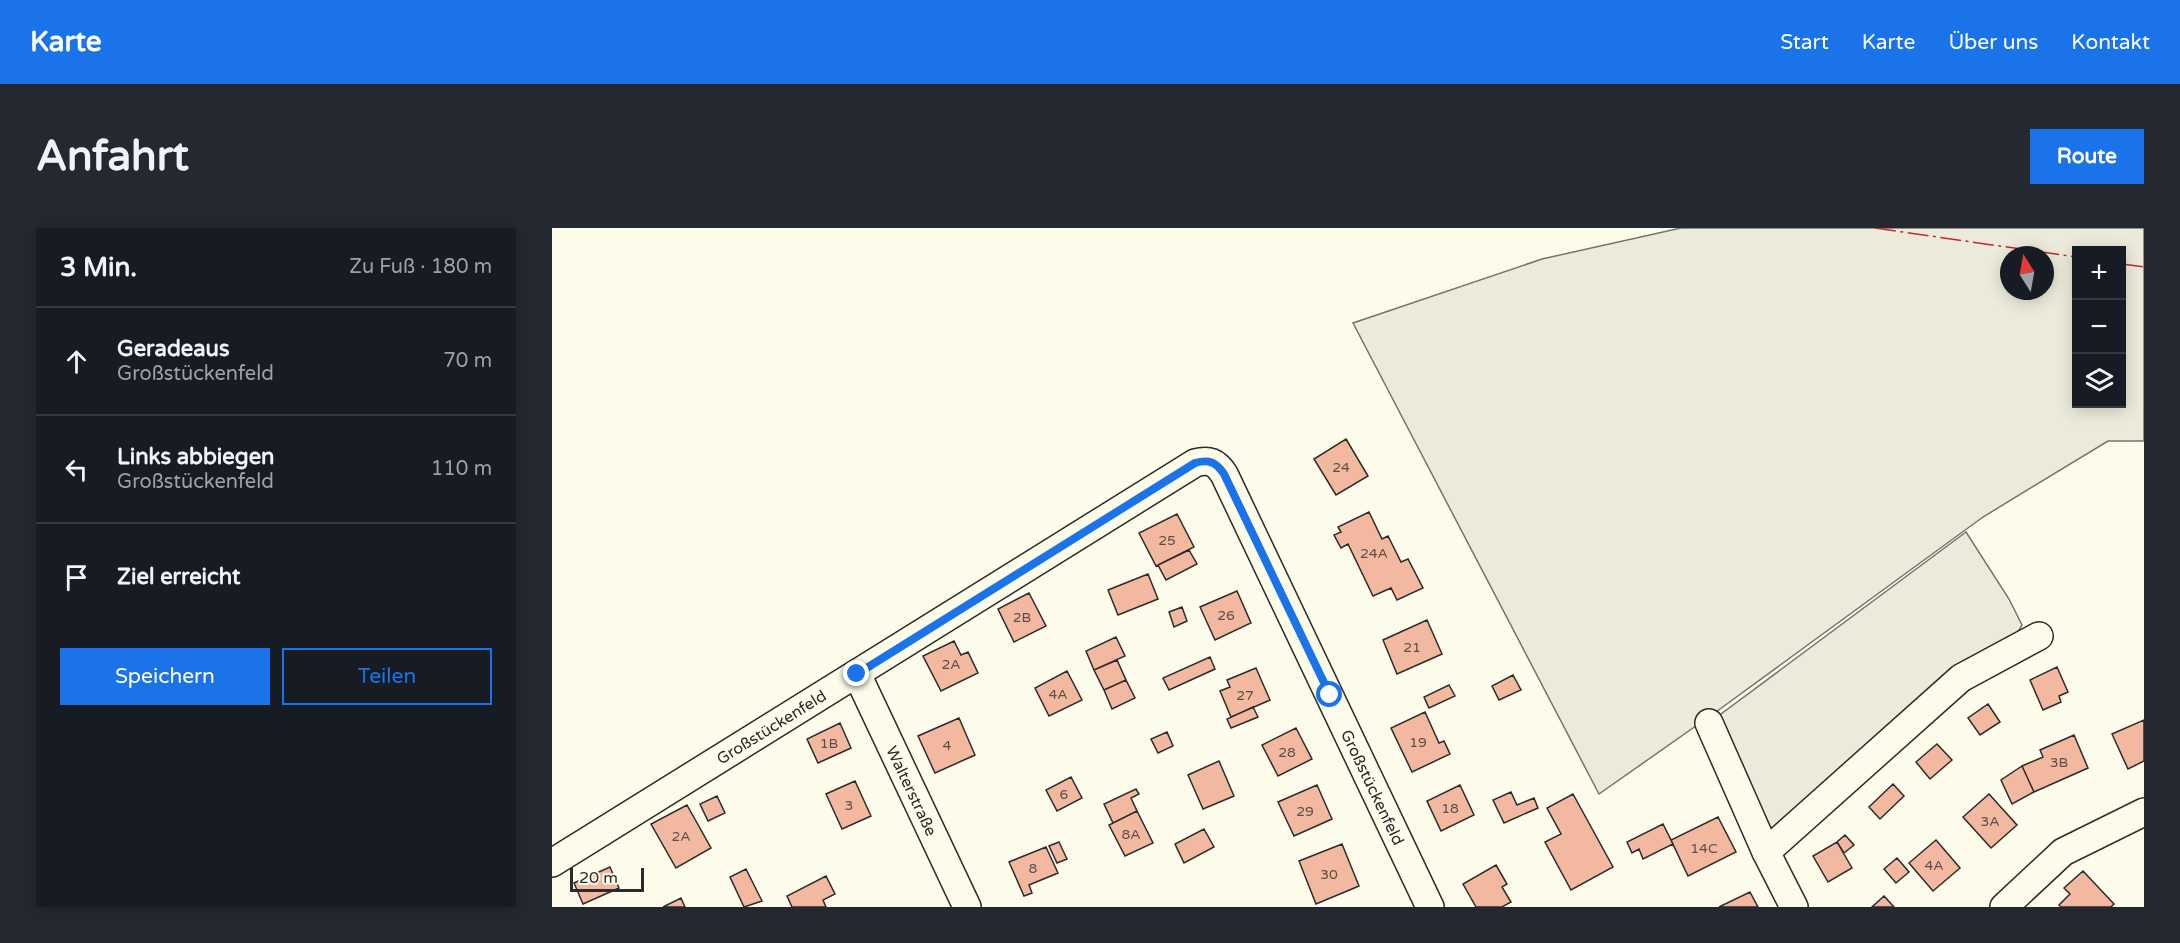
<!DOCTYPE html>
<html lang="de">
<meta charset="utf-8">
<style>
:root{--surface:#171b24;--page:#242831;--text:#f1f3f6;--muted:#9ea1a6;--line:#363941;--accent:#1a73e8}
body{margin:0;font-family:"Varela Round",sans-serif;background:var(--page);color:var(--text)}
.controls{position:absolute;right:18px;top:18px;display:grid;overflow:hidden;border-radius:0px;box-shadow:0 3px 15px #0003}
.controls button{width:54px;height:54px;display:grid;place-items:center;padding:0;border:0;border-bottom:2px solid var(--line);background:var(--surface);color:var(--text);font:30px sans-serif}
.compass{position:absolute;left:1448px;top:18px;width:54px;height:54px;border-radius:50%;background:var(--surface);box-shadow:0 3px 15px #0003;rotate:349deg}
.scale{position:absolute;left:18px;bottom:15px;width:74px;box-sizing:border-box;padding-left:6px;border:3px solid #2b2b2b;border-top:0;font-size:16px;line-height:21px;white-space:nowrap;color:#2b2b2b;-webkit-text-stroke:4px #fdfbea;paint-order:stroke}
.stop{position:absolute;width:18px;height:18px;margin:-14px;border:4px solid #1a73e8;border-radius:50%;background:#fff}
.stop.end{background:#1a73e8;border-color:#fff;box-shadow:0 2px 6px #0008}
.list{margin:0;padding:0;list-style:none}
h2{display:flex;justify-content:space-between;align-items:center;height:78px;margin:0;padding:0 24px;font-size:26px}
h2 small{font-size:20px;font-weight:400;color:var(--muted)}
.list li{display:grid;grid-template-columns:39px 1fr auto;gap:18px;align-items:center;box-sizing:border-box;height:108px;padding:0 24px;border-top:2px solid var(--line)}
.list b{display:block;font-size:22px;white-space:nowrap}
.list p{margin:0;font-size:20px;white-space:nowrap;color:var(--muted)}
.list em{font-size:20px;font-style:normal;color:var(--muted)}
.actions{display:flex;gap:12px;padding:18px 24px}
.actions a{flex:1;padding:14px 0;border:2px solid var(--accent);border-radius:0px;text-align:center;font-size:21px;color:var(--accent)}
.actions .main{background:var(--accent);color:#fff}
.icon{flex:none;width:33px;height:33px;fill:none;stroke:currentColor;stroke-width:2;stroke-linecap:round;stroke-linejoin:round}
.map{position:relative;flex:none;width:1592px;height:679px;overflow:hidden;border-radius:0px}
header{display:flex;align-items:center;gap:36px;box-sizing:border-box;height:84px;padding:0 30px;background:var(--accent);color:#fff}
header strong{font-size:28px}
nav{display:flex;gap:33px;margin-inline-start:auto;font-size:21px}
.intro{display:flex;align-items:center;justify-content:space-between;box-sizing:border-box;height:144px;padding:0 36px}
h1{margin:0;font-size:42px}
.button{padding:15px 27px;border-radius:0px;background:var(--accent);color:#fff;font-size:21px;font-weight:700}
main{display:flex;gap:36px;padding:0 36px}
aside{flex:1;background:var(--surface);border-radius:0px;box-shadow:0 3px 15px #0003}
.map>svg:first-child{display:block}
</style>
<header>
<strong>Karte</strong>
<nav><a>Start</a><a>Karte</a><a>Über uns</a><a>Kontakt</a></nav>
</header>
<div class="intro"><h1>Anfahrt</h1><a class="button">Route</a></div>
<main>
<aside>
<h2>3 Min.<small>Zu Fuß · 180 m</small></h2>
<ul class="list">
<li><svg class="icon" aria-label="ahead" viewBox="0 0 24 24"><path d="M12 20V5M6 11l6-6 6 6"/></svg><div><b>Geradeaus</b><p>Großstückenfeld</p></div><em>70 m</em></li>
<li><svg class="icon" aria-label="left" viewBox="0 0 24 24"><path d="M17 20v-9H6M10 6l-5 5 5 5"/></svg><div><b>Links abbiegen</b><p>Großstückenfeld</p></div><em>110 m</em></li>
<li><svg class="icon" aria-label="arrive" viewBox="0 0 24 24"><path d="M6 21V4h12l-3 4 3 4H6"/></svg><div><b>Ziel erreicht</b></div></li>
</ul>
<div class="actions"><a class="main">Speichern</a><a>Teilen</a></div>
</aside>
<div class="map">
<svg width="1592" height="679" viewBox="0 0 1592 679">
<rect width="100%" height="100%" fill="#fdfbea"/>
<!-- green -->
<path fill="#ecebdb" stroke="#74746e" stroke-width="1.5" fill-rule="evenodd" d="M1129,0H1592V213H1556L1431,289L1168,481L1047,566L801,95L990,31ZM1524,22H1570V176H1524ZM1457,27H1493V63H1457Z
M1414,304L1457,371L1470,397L1463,409L1238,589L1218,601L1165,489Z"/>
<!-- building -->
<path fill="#f2b8a0" stroke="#2b2b2b" stroke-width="1.5" d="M794,211L816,248L784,267L762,231Z
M817,284L830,311L836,308L849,334L856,331L871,360L845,372L839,360L821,368L796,316L789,320L782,307L789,304L786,299Z
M625,286L642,319L604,338L587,305Z
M637,322L645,336L614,352L606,337Z
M596,346L606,371L566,387L556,362Z
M685,363L699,395L663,412L648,379Z
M477,365L494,398L462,414L446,381Z
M630,379L635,393L622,399L617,384Z
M875,392L890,426L845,446L831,412Z
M564,409L573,428L542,442L534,423Z
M402,413L409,427L416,424L426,445L389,463L371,428Z
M658,429L663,441L617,462L611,450Z
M565,432L574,452L552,462L542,442Z
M1505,439L1516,464L1507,468L1509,474L1491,482L1478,452Z
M704,440L718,472L679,489L668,463L678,459L675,452Z
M515,443L530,472L497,488L483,460Z
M961,447L969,462L947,472L940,458Z
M574,452L583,470L560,481L552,462Z
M897,457L903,468L877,480L872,469Z
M1436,476L1448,494L1428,507L1416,490Z
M701,479L706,489L679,500L675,491Z
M873,484L887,515L892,513L898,526L860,544L839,500Z
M407,490L423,527L383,545L366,508Z
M1592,492V533L1576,541L1560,506Z
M288,495L299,520L266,535L255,511Z
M744,500L760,531L726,548L710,517Z
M615,504L621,518L606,525L599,511Z
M1522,507L1536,540L1482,564L1470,538L1491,529L1488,522Z
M1385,516L1400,532L1378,551L1364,534Z
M667,533L682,568L651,581L636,547Z
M1470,538L1482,564L1460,576L1449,552Z
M519,549L530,570L505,583L494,562Z
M303,553L319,588L290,601L274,566Z
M1341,556L1352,568L1328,591L1317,579Z
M765,557L780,591L742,608L726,574Z
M908,557L922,587L889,603L875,573Z
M584,561L587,566L579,570L585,583L561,595L552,576Z
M959,564L965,577L982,570L986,580L952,595L941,572Z
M1021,566L1061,639L1019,662L993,614L1009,606L995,580Z
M1437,566L1465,597L1439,620L1411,589Z
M165,568L173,585L156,593L148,576Z
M135,577L159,620L124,640L99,596Z
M585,583L601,615L573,628L557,597Z
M1166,589L1184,624L1136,648L1119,612Z
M1111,596L1121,616L1091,631L1087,621L1080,625L1075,614Z
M652,601L662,619L632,635L623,616Z
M1293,607L1302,617L1292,625L1285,614Z
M1384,612L1408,640L1381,663L1357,635Z
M507,614L515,631L505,635L497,618Z
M1285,614L1300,640L1276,654L1261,628Z
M790,616L807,658L764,676L747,633Z
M494,619L506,645L477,657L480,665L472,668L457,634Z
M1345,630L1357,644L1344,655L1332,641Z
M944,637L955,656L950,659L959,674L950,679H924L911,656Z
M58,639L67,660L31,676L22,655Z
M194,641L210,673L192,679L178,649Z
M1531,643L1562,676L1559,679H1509L1507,677L1518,666L1512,660Z
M274,648L283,666L271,672L274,679H240L235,668Z
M1198,664L1206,679H1167Z
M1332,668L1342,679H1320Z
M129,670L133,679H111Z"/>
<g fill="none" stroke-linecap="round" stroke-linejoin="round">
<!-- minor casing -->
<g stroke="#2b2b2b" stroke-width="30">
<g id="minor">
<path id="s1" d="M305,446L415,679"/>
<path d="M1157,495L1214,624L1242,679"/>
<path d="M1214,624L1409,450L1487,408"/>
<path id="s2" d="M0,635L643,235C657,231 664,234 672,246L878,679"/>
<path d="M1452,679L1511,624L1592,584"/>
</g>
</g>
<!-- minor -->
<use href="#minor" stroke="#fdfbea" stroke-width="27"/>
<!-- power -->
<path stroke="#c62828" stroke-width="1.5" stroke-dasharray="21 4.5 3 4.5" stroke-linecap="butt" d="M1323,0L1524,29
M1570,36L1592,39"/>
</g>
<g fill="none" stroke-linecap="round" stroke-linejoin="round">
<!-- route -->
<path stroke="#1a73e8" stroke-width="8" d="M305,446L643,235C657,231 664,234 672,246L778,467"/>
</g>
<g text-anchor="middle" stroke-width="4.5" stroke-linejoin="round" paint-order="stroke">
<!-- number labels -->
<g font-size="14" fill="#5d4e48">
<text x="789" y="244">24</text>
<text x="615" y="317">25</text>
<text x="822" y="330">24A</text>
<text x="674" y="392">26</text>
<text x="470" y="394">2B</text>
<text x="860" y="424">21</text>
<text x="399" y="441">2A</text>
<text x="506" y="471">4A</text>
<text x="693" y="472">27</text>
<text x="866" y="519">19</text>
<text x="277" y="520">1B</text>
<text x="395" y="522">4</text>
<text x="735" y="529">28</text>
<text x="1507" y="539">3B</text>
<text x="512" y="571">6</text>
<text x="297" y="582">3</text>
<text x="898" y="585">18</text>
<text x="753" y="588">29</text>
<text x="1438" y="598">3A</text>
<text x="579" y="611">8A</text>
<text x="129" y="613">2A</text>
<text x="1152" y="625">14C</text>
<text x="1382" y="642">4A</text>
<text x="481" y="645">8</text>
<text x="777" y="651">30</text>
</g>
<!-- street labels -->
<g font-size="16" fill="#2b2b2b" stroke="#fdfbea">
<text dy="6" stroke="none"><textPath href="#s2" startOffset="258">Großstückenfeld</textPath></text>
<text dy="6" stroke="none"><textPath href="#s2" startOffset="1138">Großstückenfeld</textPath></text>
<text dy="6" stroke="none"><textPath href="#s1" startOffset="129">Walterstraße</textPath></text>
</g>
</g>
</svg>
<div class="controls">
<button>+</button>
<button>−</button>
<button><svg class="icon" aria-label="layers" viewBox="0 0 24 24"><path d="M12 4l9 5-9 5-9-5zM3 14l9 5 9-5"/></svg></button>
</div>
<svg class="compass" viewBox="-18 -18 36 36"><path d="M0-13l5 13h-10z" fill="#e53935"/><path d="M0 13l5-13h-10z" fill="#9ea1a6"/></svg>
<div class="scale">20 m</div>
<div class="stop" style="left:778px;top:467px"></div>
<div class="stop end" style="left:305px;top:446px"></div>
</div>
</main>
